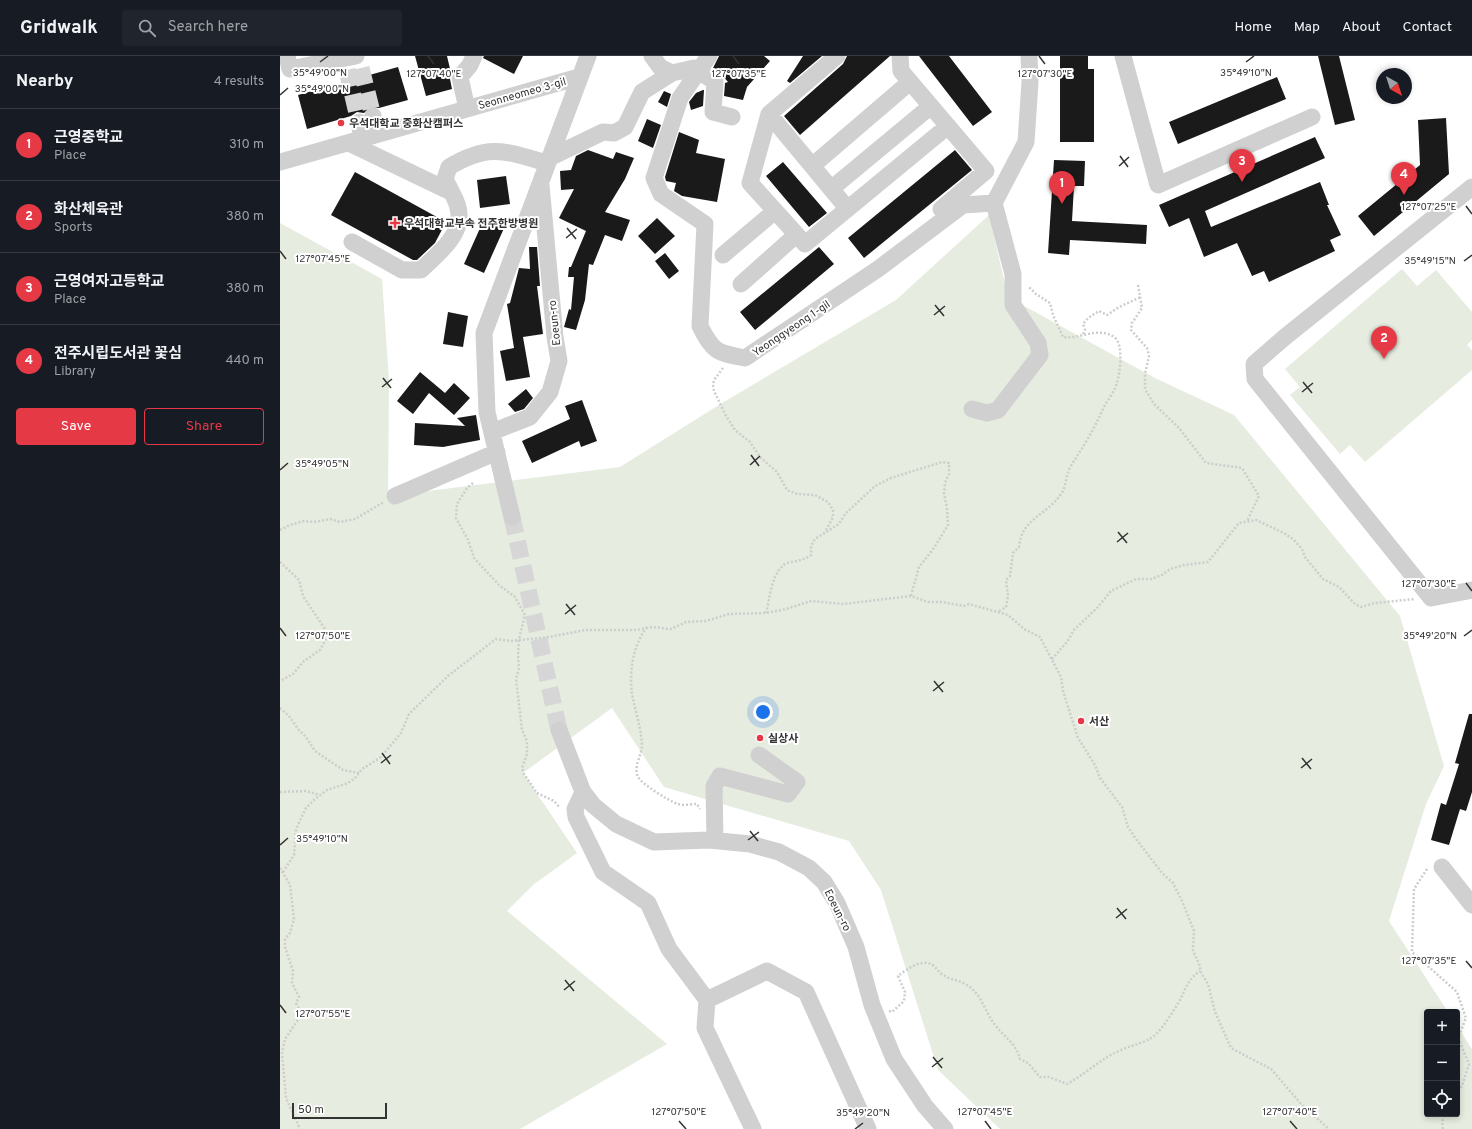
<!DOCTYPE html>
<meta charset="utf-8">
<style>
:root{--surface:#171b24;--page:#20242c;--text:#f1f3f6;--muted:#9ea1a6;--line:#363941;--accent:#e63946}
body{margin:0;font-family:Overpass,"Noto Sans KR",sans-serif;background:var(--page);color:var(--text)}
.controls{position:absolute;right:12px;bottom:12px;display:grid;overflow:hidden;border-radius:4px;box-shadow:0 2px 6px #0003}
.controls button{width:36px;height:36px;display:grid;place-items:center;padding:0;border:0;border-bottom:1px solid var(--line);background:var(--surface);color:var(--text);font:20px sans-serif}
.compass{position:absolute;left:1096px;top:12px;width:36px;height:36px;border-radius:50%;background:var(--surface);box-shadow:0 2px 6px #0003;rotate:141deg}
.scale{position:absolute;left:12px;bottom:10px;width:95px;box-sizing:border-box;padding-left:4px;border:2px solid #333;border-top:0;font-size:11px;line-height:14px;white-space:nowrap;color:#333;-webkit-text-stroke:3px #fff;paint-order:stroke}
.you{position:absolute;left:483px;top:656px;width:14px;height:14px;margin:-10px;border:3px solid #fff;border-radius:50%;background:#1a73e8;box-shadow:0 0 0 6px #1a73e833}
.badge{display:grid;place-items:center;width:26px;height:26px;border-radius:50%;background:var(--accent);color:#fff;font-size:13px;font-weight:700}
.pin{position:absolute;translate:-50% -33px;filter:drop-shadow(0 1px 2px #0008)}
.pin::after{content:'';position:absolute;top:21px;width:14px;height:12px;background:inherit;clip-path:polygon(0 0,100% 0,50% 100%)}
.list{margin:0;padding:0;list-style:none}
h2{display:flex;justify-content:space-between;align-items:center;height:52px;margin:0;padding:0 16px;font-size:17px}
h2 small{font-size:13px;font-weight:400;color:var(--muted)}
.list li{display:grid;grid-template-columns:26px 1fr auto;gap:12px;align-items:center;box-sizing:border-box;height:72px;padding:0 16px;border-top:1px solid var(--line)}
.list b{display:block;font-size:15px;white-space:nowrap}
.list p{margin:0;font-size:13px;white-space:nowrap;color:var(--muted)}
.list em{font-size:13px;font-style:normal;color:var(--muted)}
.actions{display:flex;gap:8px;padding:12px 16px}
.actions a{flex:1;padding:9px 0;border:1px solid var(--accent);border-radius:4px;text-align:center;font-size:14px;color:var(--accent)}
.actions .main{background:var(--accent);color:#fff}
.icon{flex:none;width:22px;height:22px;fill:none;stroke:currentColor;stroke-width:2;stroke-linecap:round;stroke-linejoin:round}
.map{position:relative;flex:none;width:1192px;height:1073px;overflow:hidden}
header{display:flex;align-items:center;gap:24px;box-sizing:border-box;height:56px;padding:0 20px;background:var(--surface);border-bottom:1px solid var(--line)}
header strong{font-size:19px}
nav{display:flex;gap:22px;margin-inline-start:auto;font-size:14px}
.search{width:280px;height:36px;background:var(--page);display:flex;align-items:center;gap:10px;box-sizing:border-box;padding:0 14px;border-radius:4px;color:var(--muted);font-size:15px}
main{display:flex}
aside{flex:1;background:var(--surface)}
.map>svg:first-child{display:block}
</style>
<header>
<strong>Gridwalk</strong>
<div class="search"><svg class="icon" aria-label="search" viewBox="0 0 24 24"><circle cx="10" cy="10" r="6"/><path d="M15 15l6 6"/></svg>Search here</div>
<nav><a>Home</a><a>Map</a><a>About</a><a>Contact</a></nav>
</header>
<main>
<aside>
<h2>Nearby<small>4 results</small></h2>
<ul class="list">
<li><span class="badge">1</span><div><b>근영중학교</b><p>Place</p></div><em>310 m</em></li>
<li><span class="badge">2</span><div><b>화산체육관</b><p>Sports</p></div><em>380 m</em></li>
<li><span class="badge">3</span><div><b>근영여자고등학교</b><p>Place</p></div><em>380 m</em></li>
<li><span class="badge">4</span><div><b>전주시립도서관 꽃심</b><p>Library</p></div><em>440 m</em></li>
</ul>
<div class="actions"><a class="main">Save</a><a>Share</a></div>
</aside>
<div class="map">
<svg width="1192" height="1073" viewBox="0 0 1192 1073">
<rect width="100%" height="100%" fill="#fff"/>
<!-- green -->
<path fill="#e6ecdf" d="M709,159L728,241L875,322L954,359L1120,560L1164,710L1146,748L1109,865L1168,956H1147V1058H1177V970L1192,993V1073H720L658,1014L601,834L569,785L384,731L332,652L243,717L297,797L253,829L227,855L387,988L240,1073H0V167L102,223L109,325L108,440L340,411L442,347L616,244Z
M1122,213L1137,230L1156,214L1192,256V284L1187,289L1192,294V314L1085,406L1070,389L1060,398L1010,339L1020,331L1005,313Z"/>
<!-- building -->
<path fill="#1a1a1a" d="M135,0H167L171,17L170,23L172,33L146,40Z
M204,0H243L234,18L203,2Z
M439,0H484L490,5L467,31L463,44L444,40L445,27L448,26L441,18L433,12Z
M523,0H542L510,27L507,25Z
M567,0H610L520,79L504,60L563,8Z
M639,0H669L712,56L693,70Z
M780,0H808V13H814V86H780Z
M1038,0H1059L1075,64L1055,69Z
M118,11L128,44L99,52L90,51L84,57L77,56L71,60L27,73L18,39Z
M997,21L1006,43L898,88L889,66Z
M423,34H424L423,50L411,54L409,46L416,37Z
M384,35L391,38L387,51L378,46Z
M1166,62L1169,118L1094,180L1078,160L1140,109L1138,64Z
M367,63L381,69L373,92L358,85Z
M399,76L419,84L416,97L445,103L437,146L402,140L394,135L396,127L386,125L385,121Z
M1035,81L1045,102L925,155L931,171L1040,126L1049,149H1047L1061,179L1050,184L1055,195L989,226L984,215L972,220L957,187L924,201L909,162L889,171L879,149Z
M308,94L333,103L336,96L354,102L345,123L325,156L350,164L342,185L325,179L313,209L309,208L305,244L296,274L284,271L289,253L291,254L294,221H288L289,211H291L306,175L279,162L294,133L281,134L280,115L291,114L296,100Z
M675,94L692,114L584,202L568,182Z
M774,104L805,105L804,130H794L792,165L867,169L866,188L790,184L789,199L768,197Z
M503,106L547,157L529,171L486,120Z
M75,116L166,166L155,187L137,204H133L51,159Z
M226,120L230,148L200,152L197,124Z
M205,161L225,170L204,217L184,208Z
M377,162L395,180L375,198L358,180Z
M249,191H257L260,230H257L263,278L243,281L250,321L226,325L220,295L234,292L227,248L230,247L239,212L250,213Z
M539,191L554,208L475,274L460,256Z
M385,197L399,215L389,223L375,205Z
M168,256L188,260L183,291L163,288Z
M140,316L165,337L174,327L190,342L174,359L149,337L133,358L117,345Z
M246,333L253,342L244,353L235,356L228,348Z
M302,344L317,385L301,391L299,385L252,407L242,385L290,363L285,350Z
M196,359L200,384L163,391L134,389L135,367L185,370L177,362Z
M1189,658H1192V736L1186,755L1180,753L1169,789L1151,784L1161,747L1166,749L1179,708L1175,707Z"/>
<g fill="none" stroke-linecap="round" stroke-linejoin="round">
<!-- minor-tunnel -->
<path stroke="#d6d6d6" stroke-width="17" stroke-dasharray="17 8" stroke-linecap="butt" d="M81,12L93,60
M67,14L79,66
M232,461L279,674"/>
<!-- path -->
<path stroke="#cdcdcd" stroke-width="2.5" stroke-dasharray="2 2" stroke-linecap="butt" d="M858,229L862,252L852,267L851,274L867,292L869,300L865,318V333L874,348L899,372L926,407L962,412L979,440L967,465
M803,278L805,274L803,268L808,262L819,255L827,259L839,251L861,241
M443,312L434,324L433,329L434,335L446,360L455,374L470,386L480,401L497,416L507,434L517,438L535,439L548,446L553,454V461L545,476
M193,427L187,432L177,448L176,462L188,484L194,502L219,529L235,541L245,559L239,583L238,599L239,613L236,623L242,674L247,685V698L242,712L244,718L257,737L274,745L280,752
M0,474L10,469L24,465L34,466L50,463L60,466L75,463L104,446
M0,506L19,524L23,540L45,573L46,583L40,594L24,605L13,618L0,625
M719,555L726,551L728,540L726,524L730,520L733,497L739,491C741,463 767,459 781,438C787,430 785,419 791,410C796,401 802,393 807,384C814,373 819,361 825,349C829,342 835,335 837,327C840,317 844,287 834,281C818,270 798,284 783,281L773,259L770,247L756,238L748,230
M486,557C490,542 491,518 505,508C510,505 522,506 531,499V490L535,483L559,468L565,458L595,430L611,422L662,406L669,407V418L665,427L664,437L667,453L668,469L654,492L639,511L631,540
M367,571C353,589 349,615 352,638C355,654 361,671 362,689C362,699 353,711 358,721C363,729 389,745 398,748C403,750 411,748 417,748L420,753
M772,603L787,586L794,574L817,552L831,535L856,523H871L882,519L890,513L904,509L928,506L959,467L976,464L1004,477L1014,484L1022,493L1025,501L1043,523L1059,531L1075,548L1081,551L1095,547L1135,543
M0,652L9,660L18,673L26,681L35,695L63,714L79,717
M0,736L26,735L40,739
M0,812L10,829L14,863L10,877L5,883V891L13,915L12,927L19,941L16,947L22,958L5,983L2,997L6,1042L20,1073
M1147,813L1134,833L1132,896L1177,936L1186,962L1178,982L1189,1008L1182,1030L1177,1035
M3,816L14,799L16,773L26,752L35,743L47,734L68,727L75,722L82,713L101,701L121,677L129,658L169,619L216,583L230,585L269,581L306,574H357L372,571L391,573L406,566L426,565L449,558L486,557L506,553L531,545L563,548L631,540L648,546H662L684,550L689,548L728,559L744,573L760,581L781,621L783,635L798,682L815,709L820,722L842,751L848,771L856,783L882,817L893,827L902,845L914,875L913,895L920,910V915L928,928L935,956L951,992L991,1013L1022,1049L1049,1073
M609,955L612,956L624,945L625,936L618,920C627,913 643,901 654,910C658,914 660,918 665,920C671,924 679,924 685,928C701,936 705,956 715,969C725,982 736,987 740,1003L748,1007L760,1021H769L787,1028C806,1018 821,1002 841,994C854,988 868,987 877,977C885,969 894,954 900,944C906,932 908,923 920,915
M1163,1073L1162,1066L1165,1058"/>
<!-- minor -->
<path stroke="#d0d0d0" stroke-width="17" d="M7,0L10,13L76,0
M372,0L380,11L392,17L414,12L435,26L433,56L452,61
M429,0L400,42L374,122L381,138L425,168L420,270C433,296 437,297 465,302L598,213L683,149L714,147L746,86L750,26L749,0
M557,0L489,58L470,127L525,188L668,70
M620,0L621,15L706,115L661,153
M843,0L878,129L1032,61
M187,53L180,21L190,9L194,0
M489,58L567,152
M93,60L98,78
M79,66L82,83
M69,87L171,136
M269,102L323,76L334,77L345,71L362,36L392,17
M0,106L299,21
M532,110L630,26
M1192,131L1005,281L974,308L975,323L1151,542L1192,534
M551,133L651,50
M72,186L122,214H141C155,200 181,181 179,158C179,147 170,134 165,123L169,111C209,87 225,95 267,107
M443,199L495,155
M461,228L516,179
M692,353L707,357L718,354L760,299L758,287L733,249V218L714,147
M212,376L250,361L270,336L279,305L275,281L261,129
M115,440L217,396
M232,461L207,356L204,277L308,0
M279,674L303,736L313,749L336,768L374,786L429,784L470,788L499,796L529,812L544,826L557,847L576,891L592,949L614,1003L645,1050L665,1073
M303,736L295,753L296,761L323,816L368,847L389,893L427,944L425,972L473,1073
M435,784L434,730L440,720L508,738L517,726L479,699
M1162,811L1192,849
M427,944L487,915L526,936L588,1073"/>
</g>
<!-- ticks -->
<path fill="none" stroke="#333" stroke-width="1.5" d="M148,0L154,8M453,0L459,8M759,0L765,8M40,6L48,0M966,6L974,0M0,39L8,32M840,100L848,111M839,110L849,101M1186,150L1192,158M287,172L296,183M286,182L297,173M0,195L6,203M1184,205L1192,199M655,249L664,260M654,259L665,250M103,322L111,332M1023,326L1032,337M102,331L112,323M1022,336L1033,327M471,399L479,410M470,409L480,400M0,414L8,407M838,476L847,487M837,486L848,477M1186,527L1192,535M286,548L295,559M285,558L296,549M0,572L6,580M1184,580L1192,574M654,625L663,636M653,635L664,626M102,697L110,708M1022,702L1031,713M101,707L111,699M1021,712L1032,703M470,775L478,785M468,784L479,776M0,789L8,782M837,852L846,863M836,862L847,853M1186,905L1192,912M285,924L294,935M284,934L295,925M0,949L6,957M653,1001L662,1012M652,1011L663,1002M399,1065L406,1073M705,1065L711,1073M1010,1065L1017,1073M575,1073L583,1067"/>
<!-- markers -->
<g fill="#e63946" stroke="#fff" stroke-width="1.5">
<circle cx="61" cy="67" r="4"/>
<path d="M113 161h4v4h4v4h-4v4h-4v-4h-4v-4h4z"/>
<circle cx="801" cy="665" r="4"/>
<circle cx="480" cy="682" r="4"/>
</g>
<g text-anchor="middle" stroke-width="4" stroke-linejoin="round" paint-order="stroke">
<!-- street labels -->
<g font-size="11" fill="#333" stroke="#fff">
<text transform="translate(242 37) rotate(-16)" y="4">Seonneomeo 3-gil</text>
<text transform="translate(274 267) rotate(-96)" y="4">Eoeun-ro</text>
<text transform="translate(511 272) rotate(-34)" y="4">Yeonggyeong 1-gil</text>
<text transform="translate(558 854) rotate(63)" y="4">Eoeun-ro</text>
</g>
<!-- poi labels -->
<g font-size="11" font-weight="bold" fill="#333" stroke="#fff" text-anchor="start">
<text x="69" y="71">우석대학교 중화산캠퍼스</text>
<text x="124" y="171">우석대학교부속 전주한방병원</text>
<text x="809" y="669">서산</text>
<text x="488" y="686">실상사</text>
</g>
</g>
<g font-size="10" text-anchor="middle" fill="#333" stroke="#fff" stroke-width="4" stroke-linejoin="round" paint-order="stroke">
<text x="966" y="20">35°49'10"N</text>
<text x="40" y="20">35°49'00"N</text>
<text x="154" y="21">127°07'40"E</text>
<text x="459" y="21">127°07'35"E</text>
<text x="765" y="21">127°07'30"E</text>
<text x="42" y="36">35°49'00"N</text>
<text x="1149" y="154">127°07'25"E</text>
<text x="43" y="206">127°07'45"E</text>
<text x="1150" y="208">35°49'15"N</text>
<text x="42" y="411">35°49'05"N</text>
<text x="1149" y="531">127°07'30"E</text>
<text x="43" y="583">127°07'50"E</text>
<text x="1150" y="583">35°49'20"N</text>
<text x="42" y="786">35°49'10"N</text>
<text x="1149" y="908">127°07'35"E</text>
<text x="43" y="961">127°07'55"E</text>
<text x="399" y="1059">127°07'50"E</text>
<text x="705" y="1059">127°07'45"E</text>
<text x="1010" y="1059">127°07'40"E</text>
<text x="583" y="1060">35°49'20"N</text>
</g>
</svg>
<div class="controls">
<button>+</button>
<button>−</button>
<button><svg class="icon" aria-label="locate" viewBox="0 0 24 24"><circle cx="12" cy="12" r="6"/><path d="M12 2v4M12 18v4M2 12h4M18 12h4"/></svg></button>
</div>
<svg class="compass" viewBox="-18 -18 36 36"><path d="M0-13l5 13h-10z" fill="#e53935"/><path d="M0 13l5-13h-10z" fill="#9ea1a6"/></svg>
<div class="scale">50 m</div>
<div class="you"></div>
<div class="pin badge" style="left:782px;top:148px">1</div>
<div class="pin badge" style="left:1104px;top:303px">2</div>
<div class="pin badge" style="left:962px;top:126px">3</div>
<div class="pin badge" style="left:1124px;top:139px">4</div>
</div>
</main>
